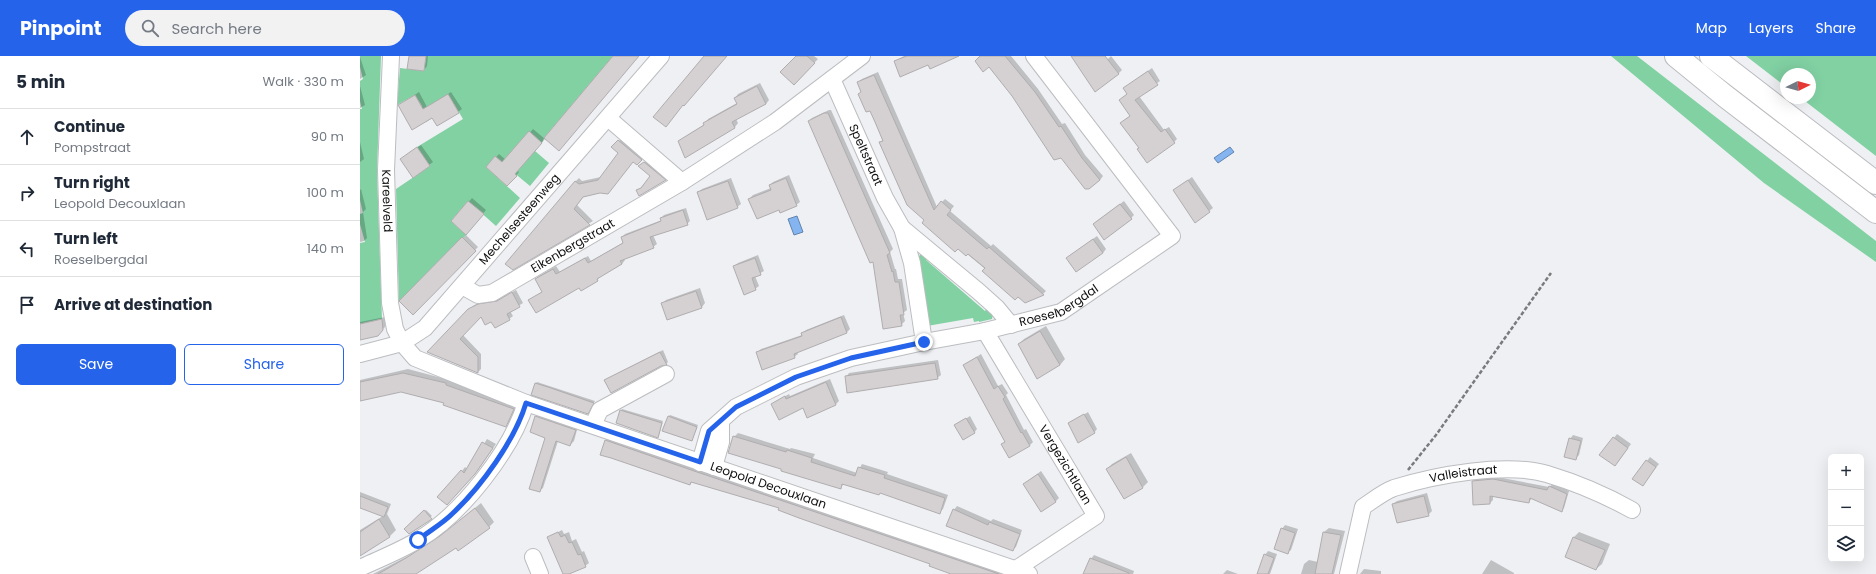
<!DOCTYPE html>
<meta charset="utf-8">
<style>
:root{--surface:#fff;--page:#f2f2f3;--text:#1f2937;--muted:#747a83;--line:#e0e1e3;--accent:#2563eb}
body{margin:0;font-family:Poppins,sans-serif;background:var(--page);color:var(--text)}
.controls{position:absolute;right:12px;bottom:12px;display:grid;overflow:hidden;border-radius:6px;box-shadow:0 4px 16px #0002}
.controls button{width:36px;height:36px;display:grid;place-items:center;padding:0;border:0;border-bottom:1px solid var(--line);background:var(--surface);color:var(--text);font:20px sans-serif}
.compass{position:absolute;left:1420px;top:12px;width:36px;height:36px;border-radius:50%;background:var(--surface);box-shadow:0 4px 16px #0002;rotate:85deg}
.stop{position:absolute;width:12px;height:12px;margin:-9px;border:3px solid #2563eb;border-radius:50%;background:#fff}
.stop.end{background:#2563eb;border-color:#fff;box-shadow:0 1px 4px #0008}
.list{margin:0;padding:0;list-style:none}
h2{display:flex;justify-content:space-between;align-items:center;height:52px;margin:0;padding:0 16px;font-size:17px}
h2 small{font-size:13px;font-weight:400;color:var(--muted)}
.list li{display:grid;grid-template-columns:26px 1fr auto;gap:12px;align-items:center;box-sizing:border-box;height:56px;padding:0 16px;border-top:1px solid var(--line)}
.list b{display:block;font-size:15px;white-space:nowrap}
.list p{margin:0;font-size:13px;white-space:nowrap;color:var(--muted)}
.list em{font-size:13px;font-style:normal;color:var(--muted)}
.actions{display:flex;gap:8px;padding:12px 16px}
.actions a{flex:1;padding:9px 0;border:1px solid var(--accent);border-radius:6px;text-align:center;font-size:14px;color:var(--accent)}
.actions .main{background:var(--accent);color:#fff}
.icon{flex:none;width:22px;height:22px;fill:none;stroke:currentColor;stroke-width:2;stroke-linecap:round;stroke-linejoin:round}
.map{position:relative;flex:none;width:1516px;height:518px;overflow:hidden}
header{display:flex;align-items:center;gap:24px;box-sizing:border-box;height:56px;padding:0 20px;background:var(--accent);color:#fff}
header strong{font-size:19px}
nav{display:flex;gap:22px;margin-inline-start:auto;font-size:14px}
.search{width:280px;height:36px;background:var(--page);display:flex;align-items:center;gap:10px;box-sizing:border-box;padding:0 14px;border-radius:22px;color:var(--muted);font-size:15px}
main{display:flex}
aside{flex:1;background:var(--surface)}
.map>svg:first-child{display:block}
</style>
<header>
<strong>Pinpoint</strong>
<div class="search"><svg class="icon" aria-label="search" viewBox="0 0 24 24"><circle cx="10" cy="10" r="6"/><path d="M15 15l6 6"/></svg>Search here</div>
<nav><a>Map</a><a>Layers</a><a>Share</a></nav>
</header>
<main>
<aside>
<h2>5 min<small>Walk · 330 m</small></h2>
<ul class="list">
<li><svg class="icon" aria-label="ahead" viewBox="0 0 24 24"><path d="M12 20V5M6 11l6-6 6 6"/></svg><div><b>Continue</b><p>Pompstraat</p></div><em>90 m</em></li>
<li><svg class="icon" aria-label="right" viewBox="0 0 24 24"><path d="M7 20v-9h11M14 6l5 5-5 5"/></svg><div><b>Turn right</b><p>Leopold Decouxlaan</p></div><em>100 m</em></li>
<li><svg class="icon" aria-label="left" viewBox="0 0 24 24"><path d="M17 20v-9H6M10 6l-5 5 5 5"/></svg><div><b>Turn left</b><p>Roeselbergdal</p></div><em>140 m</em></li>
<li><svg class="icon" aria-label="arrive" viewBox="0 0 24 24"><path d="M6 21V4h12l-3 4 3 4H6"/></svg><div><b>Arrive at destination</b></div></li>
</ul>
<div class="actions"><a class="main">Save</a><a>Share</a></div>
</aside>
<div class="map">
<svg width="1516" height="518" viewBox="0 0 1516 518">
<rect width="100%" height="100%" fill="#eef0f3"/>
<!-- green -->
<path fill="#81d1a3" d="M0,0H21L17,115L22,263L0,268V187L5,186L0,168V158L3,157L0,144V53H2L0,45V25L3,23L0,11Z
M66,0H253L184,82L182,87L169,76L164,107L175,95L189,107L170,130L135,101L126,111L160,142L136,170L108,145L91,165L106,179L39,246L36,133L70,110L57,91L103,63L88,38L71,60L72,62L66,66L58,53L62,50L55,39L37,49L40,12L64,15Z
M1251,0H1277L1516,185V206L1404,127Z
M1386,0H1516V100L1441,42H1450V18H1426V31Z
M561,198L568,202L566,204L625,255L627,252L633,258L632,263L619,266V265L614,266L613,262L567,270L558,201Z"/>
<!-- water -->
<path fill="#84b5f1" stroke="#6183ae" d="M870,91L874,96L858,107L854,102Z
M437,160L443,176L434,179L428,163Z"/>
<!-- shadow -->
<path fill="#0003" d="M50,0H68L67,10L64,14Z
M255,0H278L186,82L157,114L159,116L151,126L127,111L139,98L146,104L173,73L185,83Z
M437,0H454L458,3L434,28Z
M544,0H587L569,8L535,5Z
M622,0H651L678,33L702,68L705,67L725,99L743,120L740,124L729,132Z
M712,0H745L747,4L751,0L762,14L758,18Z
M0,1L6,19L0,23Z
M792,12L800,25L779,40L804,74L809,71L817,83L814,86L780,91L765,64L771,59L760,44L768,37V29Z
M518,16L577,151L585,143L594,150L590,155L631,190L633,188L686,235L683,238L665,246L566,164L520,87L523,84L498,27L502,23Z
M400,27L409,44L406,48L376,63L378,67L375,71L325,100L320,85L323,82L345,68L348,63L377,47L375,42L378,38Z
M0,30L5,49L0,52Z
M59,36L67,51L91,36L102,53L98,56L73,61L40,49Z
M469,54H471L533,193L530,196L535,213H536L538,223H542L547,254L543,257L545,265L541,269L514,205L449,65L452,62Z
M263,81L284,100L281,105L277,102L240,136L224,140L217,149L233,165L153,213L215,126L219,122L222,125L241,121L260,97L253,91Z
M0,86L4,103L0,106Z
M61,89L73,106L69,109L45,100Z
M288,103L308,120L305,124L278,135L291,120L280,110Z
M429,119L440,146L436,149L420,153L389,143L393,139L411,132L410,129L413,126Z
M832,121L853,152L835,166L818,131Z
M371,122L381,148L377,151L338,137L342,133Z
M1,133L6,153L3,156L7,182L4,185L0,186V134Z
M112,142L126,154L109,174L92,165Z
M764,145L774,159L771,162L737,165Z
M326,152L330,165L327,168L293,179L297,188L293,191L264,203L265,204L262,208L240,220L237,225L170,244L183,235L176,223L179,220L196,210L200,216L228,200L231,205L264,186L262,181L265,178L302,164L301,162L304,159Z
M106,179L118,191L53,258L41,246Z
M737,180L746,193L743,197L707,202Z
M398,199L404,215L395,220L399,230L395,233L374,210L378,207Z
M340,232L345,247L342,251L308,263L302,248L306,244Z
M156,234L163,247L150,255L153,260L149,263L131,264L122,259L103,279L121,298V313L118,316L68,296L113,250L122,245L141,242Z
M484,259L490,273L487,276L437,296L438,298L434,301L397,297L401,293L442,279L446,274Z
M25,261V271L17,279L0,283V266Z
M686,270L705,303L700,309L659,288L664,283Z
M303,294L308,306L306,308L248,322Z
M621,298L638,330L642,328L648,337L646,339L664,374L666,373L673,386L670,389L643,388L646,385L604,309Z
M578,304L581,319L577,322L486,321L489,317Z
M48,313L89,324V325L157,349L149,366L145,370L86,346L41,335L0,344V324Z
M470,323L479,345L476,348L443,351L412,348L429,338L430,340Z
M177,326L235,345L229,355L176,327Z
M262,353L303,365L299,379L297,381L261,355Z
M728,356L737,373L734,377L709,368Z
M179,357L218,370L214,385L210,389L198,385L183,432L179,435L187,381L176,361Z
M310,359L338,369L332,384L309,360Z
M610,360L617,373L614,377L596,369Z
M378,377L430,393L431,392L455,398L453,402L497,417L502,408L528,416L527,418L588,439L583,453L580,456L520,436L484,428L480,432L423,413L374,381Z
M1257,378L1271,388L1258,406L1241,399Z
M1213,379L1223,382L1219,399L1215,403L1210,383Z
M249,381L652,518H594L572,507L420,451L333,425L330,428L246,384Z
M127,383L136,388L119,413L90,445L102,415L105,411L108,414Z
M771,397L788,426L783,431L764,442L747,413L752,408Z
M1290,401L1299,408L1282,429L1287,405Z
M681,415L699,442L695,446L664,428Z
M1137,421L1189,431L1193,428L1209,435L1204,452L1202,455L1172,442L1169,446L1133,439V444L1130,447L1113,425L1116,422Z
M0,436L31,448L27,458L36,474L29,481L0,499V474L23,460L0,451Z
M1067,437L1072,455L1068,459L1033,448L1037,445Z
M121,447L134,466L129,471L54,518H13L52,498L86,476Z
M597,450L631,465L633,463L662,474L656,491L652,494L594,454Z
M66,454L72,460L49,477L45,473Z
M925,469L938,473L931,494L927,497L922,473Z
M969,472L985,475L974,518H941L944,508L949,504L958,506L964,476Z
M202,474L204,478L209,476L212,485L216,483L222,496L224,495L229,507L225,510L207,518H204L189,481Z
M1219,476L1250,488L1242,508L1236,513L1206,501L1214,481Z
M908,495L917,498L910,518H898L905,499Z
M734,499L774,515L773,518H725L731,503Z
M1131,504L1154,517V518H1122Z
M1004,513L1021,515V518H1000Z
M867,514L878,518H863Z"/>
<!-- building -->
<path fill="#d5d1d3" stroke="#b1adaf" d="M49,0H66L64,15L47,13Z
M253,0H279L199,95L184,82Z
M344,0H367L324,50L323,49L306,71L293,61Z
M436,0H447L455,7L434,29L420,16Z
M547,0H599L570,13L568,9L540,21L534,5Z
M620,0H645L675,36L699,71L701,70L722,102L740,124L729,133H725L701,102L694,104L652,40L629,11L623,16L615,5Z
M711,0H745L759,18L735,36Z
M788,15L798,29L775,44L801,76L805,73L815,87L787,107L777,93L779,92L760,67L770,60L759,44L767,38L763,32Z
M514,19L574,154L581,145L591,154L587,159L627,193L629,191L684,239L665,247L658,241L655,244L622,215L625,212L608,198L606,200L598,193L595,196L562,167L564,164L547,149L519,86L523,85L515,66L510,55L506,56L498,38L501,36L497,26Z
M397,30L406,48L372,66L375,72L325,102L318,85L344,69L343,67L377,48L374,42Z
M88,38L99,57L77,70L72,62L52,74L38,49L55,39L63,53Z
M464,57H468L530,197L527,199L532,216L533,215L535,226H539L544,259H540L542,270L523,273L513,206L510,207L448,65Z
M169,75L182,87L155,118L157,120L147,130L126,111L135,100L142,106Z
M258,84L282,104L277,109L273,106L248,138L240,137L223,141L214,153L230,169L153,214L145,208L215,125L219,128L238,124L258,97L251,91Z
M57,91L70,110L53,122L40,103Z
M284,106L306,124L279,140L276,134L281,132L290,120L278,110Z
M426,122L437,150L420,157L419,154L397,163L388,143L411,134L409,129Z
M828,124L850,156L835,167L813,134Z
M368,125L378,152L347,164L337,136Z
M108,145L124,158L106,179L91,165Z
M760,148L772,163L744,184L733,168Z
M323,154L328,169L290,181L294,192L260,205L262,208L237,223L238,225L221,235L219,232L176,257L168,244L182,236L175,223L193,213L196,218L225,202L228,207L263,187L261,181L301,165L300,162Z
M102,181L116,195L53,259L39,245Z
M733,183L743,197L716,216L706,202Z
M395,202L401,219L392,222L396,234L384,239L373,210Z
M336,235L342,252L307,264L301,247Z
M152,236L160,251L147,258L150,264L135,272L131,266L125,269L121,261L100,283L118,301V317L67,296L108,253L118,248L137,245Z
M481,261L487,277L434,298L435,302L402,314L396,296L442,280L441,277Z
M22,263L23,274L18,280L0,284V268Z
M680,275L700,309L677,323L658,288Z
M300,296L307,309L301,310L251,337L244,324Z
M617,301L634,333L638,330L645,341L643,343L661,377L662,376L670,390L649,402L641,388L645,386L603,309Z
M575,307L578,323L487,337L485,320Z
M43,317L86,327V329L154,353L146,371L83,349L84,347L41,336L0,345V326Z
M466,326L476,349L447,362L443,352L419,364L411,348L425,340L426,343Z
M175,327L188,331L234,347L228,358L171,339Z
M260,354L302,367L298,382L256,367Z
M724,358L735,377L718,387L708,367Z
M175,360L216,374L210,390L196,385L180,436L169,433L185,382L170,376Z
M308,360L337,371L332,385L302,375Z
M606,362L615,377L603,384L594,369Z
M373,380L426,396L427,394L452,402L451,406L495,420L498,411L525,419L524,422L585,442L580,458L520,437L519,439L482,428L481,433L421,415V413L368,397Z
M1253,381L1268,392L1255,410L1239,399Z
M1209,382L1221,385L1216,404L1204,401Z
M245,384L337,416L639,518H591L569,510L570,508L439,462L418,454L419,452L331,426L330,429L251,402L240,399Z
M122,386L133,392L115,418L87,449L77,441L101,414L104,417Z
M766,401L783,432L764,443L746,413Z
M1286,404L1296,411L1283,430L1272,423Z
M678,418L696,446L681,456L663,428Z
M1133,423L1187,434L1189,430L1207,438L1202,456L1170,442L1169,447L1130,440V448L1113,449L1112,425Z
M0,440L28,451L24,461L0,452Z
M1064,440L1069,460L1037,467L1032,448Z
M115,452L130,472L98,495L96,492L56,518H18L46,502L80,480Z
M593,453L628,469L629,466L660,478L653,495L586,470Z
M64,454L72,463L49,478L44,473Z
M19,463L30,481L0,500V476Z
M921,472L935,477L928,498L914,493Z
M198,476L201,481L205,479L209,487L212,486L218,499L221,498L226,511L209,518H203L187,481Z
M963,476L981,479L972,518H955Z
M1213,481L1245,494L1236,514L1205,501Z
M904,498L914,502L908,518H897Z
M730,502L769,517V518H723Z"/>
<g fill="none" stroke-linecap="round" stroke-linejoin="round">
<!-- minor casing -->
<g stroke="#bcbdc0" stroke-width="18">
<g id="minor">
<path id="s1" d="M31,0L26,114L30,247L35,273L42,287L55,302L166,347L669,518"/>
<path id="s2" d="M472,23L525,142L542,172L618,235L637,252L651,269"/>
<path d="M248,62L322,126"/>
<path d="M542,172L552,207L564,286"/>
<path id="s3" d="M102,230L118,239L132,237L322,126L415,66L502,0"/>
<path id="s4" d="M625,275L736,460L656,513"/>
<path id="s5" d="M0,298L42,287L65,272L301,0"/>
<path d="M233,369L240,354L306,318"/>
<path id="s6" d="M340,407L349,375L376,351L436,321L491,302L564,286L625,275L701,256L812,180L674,0"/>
<path d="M354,411L361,386V365"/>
<path d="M173,501L180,518"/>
<path d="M0,512C19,503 40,495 58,484C102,458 151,395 166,347"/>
<path id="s7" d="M988,518L1003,451C1012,445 1023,436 1034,432C1075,419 1146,406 1187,418C1217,427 1245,439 1272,454"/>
</g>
</g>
<!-- highway casing -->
<g stroke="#bcbdc0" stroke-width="24">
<path id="highway" d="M1316,0L1365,40L1516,156
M1351,0L1516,127"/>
</g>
<!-- path -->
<path stroke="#7a7b7d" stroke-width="2.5" stroke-dasharray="4 2" stroke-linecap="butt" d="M1048,414L1076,379L1191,217"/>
<!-- minor -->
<use href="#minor" stroke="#fff" stroke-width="16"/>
<!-- highway -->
<use href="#highway" stroke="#fff" stroke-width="22"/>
</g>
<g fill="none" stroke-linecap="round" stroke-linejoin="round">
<!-- route -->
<path stroke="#2563eb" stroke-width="5" d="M58,484C69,475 82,468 92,458C121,431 155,384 166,347L340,406L349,375L376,351L436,321L491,302L564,286"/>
</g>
<g text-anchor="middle" stroke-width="4" stroke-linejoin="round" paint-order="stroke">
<!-- street labels -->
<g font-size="12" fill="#0f0f10" stroke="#eef0f3">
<text dy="4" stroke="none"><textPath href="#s2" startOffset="83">Speltstraat</textPath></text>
<text dy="4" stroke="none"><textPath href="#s1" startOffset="145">Kareelveld</textPath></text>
<text dy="4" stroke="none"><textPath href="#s5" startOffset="215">Mechelsesteenweg</textPath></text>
<text dy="4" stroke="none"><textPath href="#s3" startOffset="126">Eikenbergstraat</textPath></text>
<text dy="4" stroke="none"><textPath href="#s6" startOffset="410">Roeselbergdal</textPath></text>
<text dy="4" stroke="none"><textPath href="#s4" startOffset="156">Vergezichtlaan</textPath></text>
<text dy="4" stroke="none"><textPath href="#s7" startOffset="176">Valleistraat</textPath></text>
<text dy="4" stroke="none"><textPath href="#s1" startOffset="685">Leopold Decouxlaan</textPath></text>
</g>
</g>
</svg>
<div class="controls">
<button>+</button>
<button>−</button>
<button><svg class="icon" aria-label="layers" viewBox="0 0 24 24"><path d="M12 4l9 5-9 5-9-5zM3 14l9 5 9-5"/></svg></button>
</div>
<svg class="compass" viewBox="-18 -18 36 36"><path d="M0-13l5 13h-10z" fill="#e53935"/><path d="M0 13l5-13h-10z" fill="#747a83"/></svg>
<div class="stop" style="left:58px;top:484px"></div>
<div class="stop end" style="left:564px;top:286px"></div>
</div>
</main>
